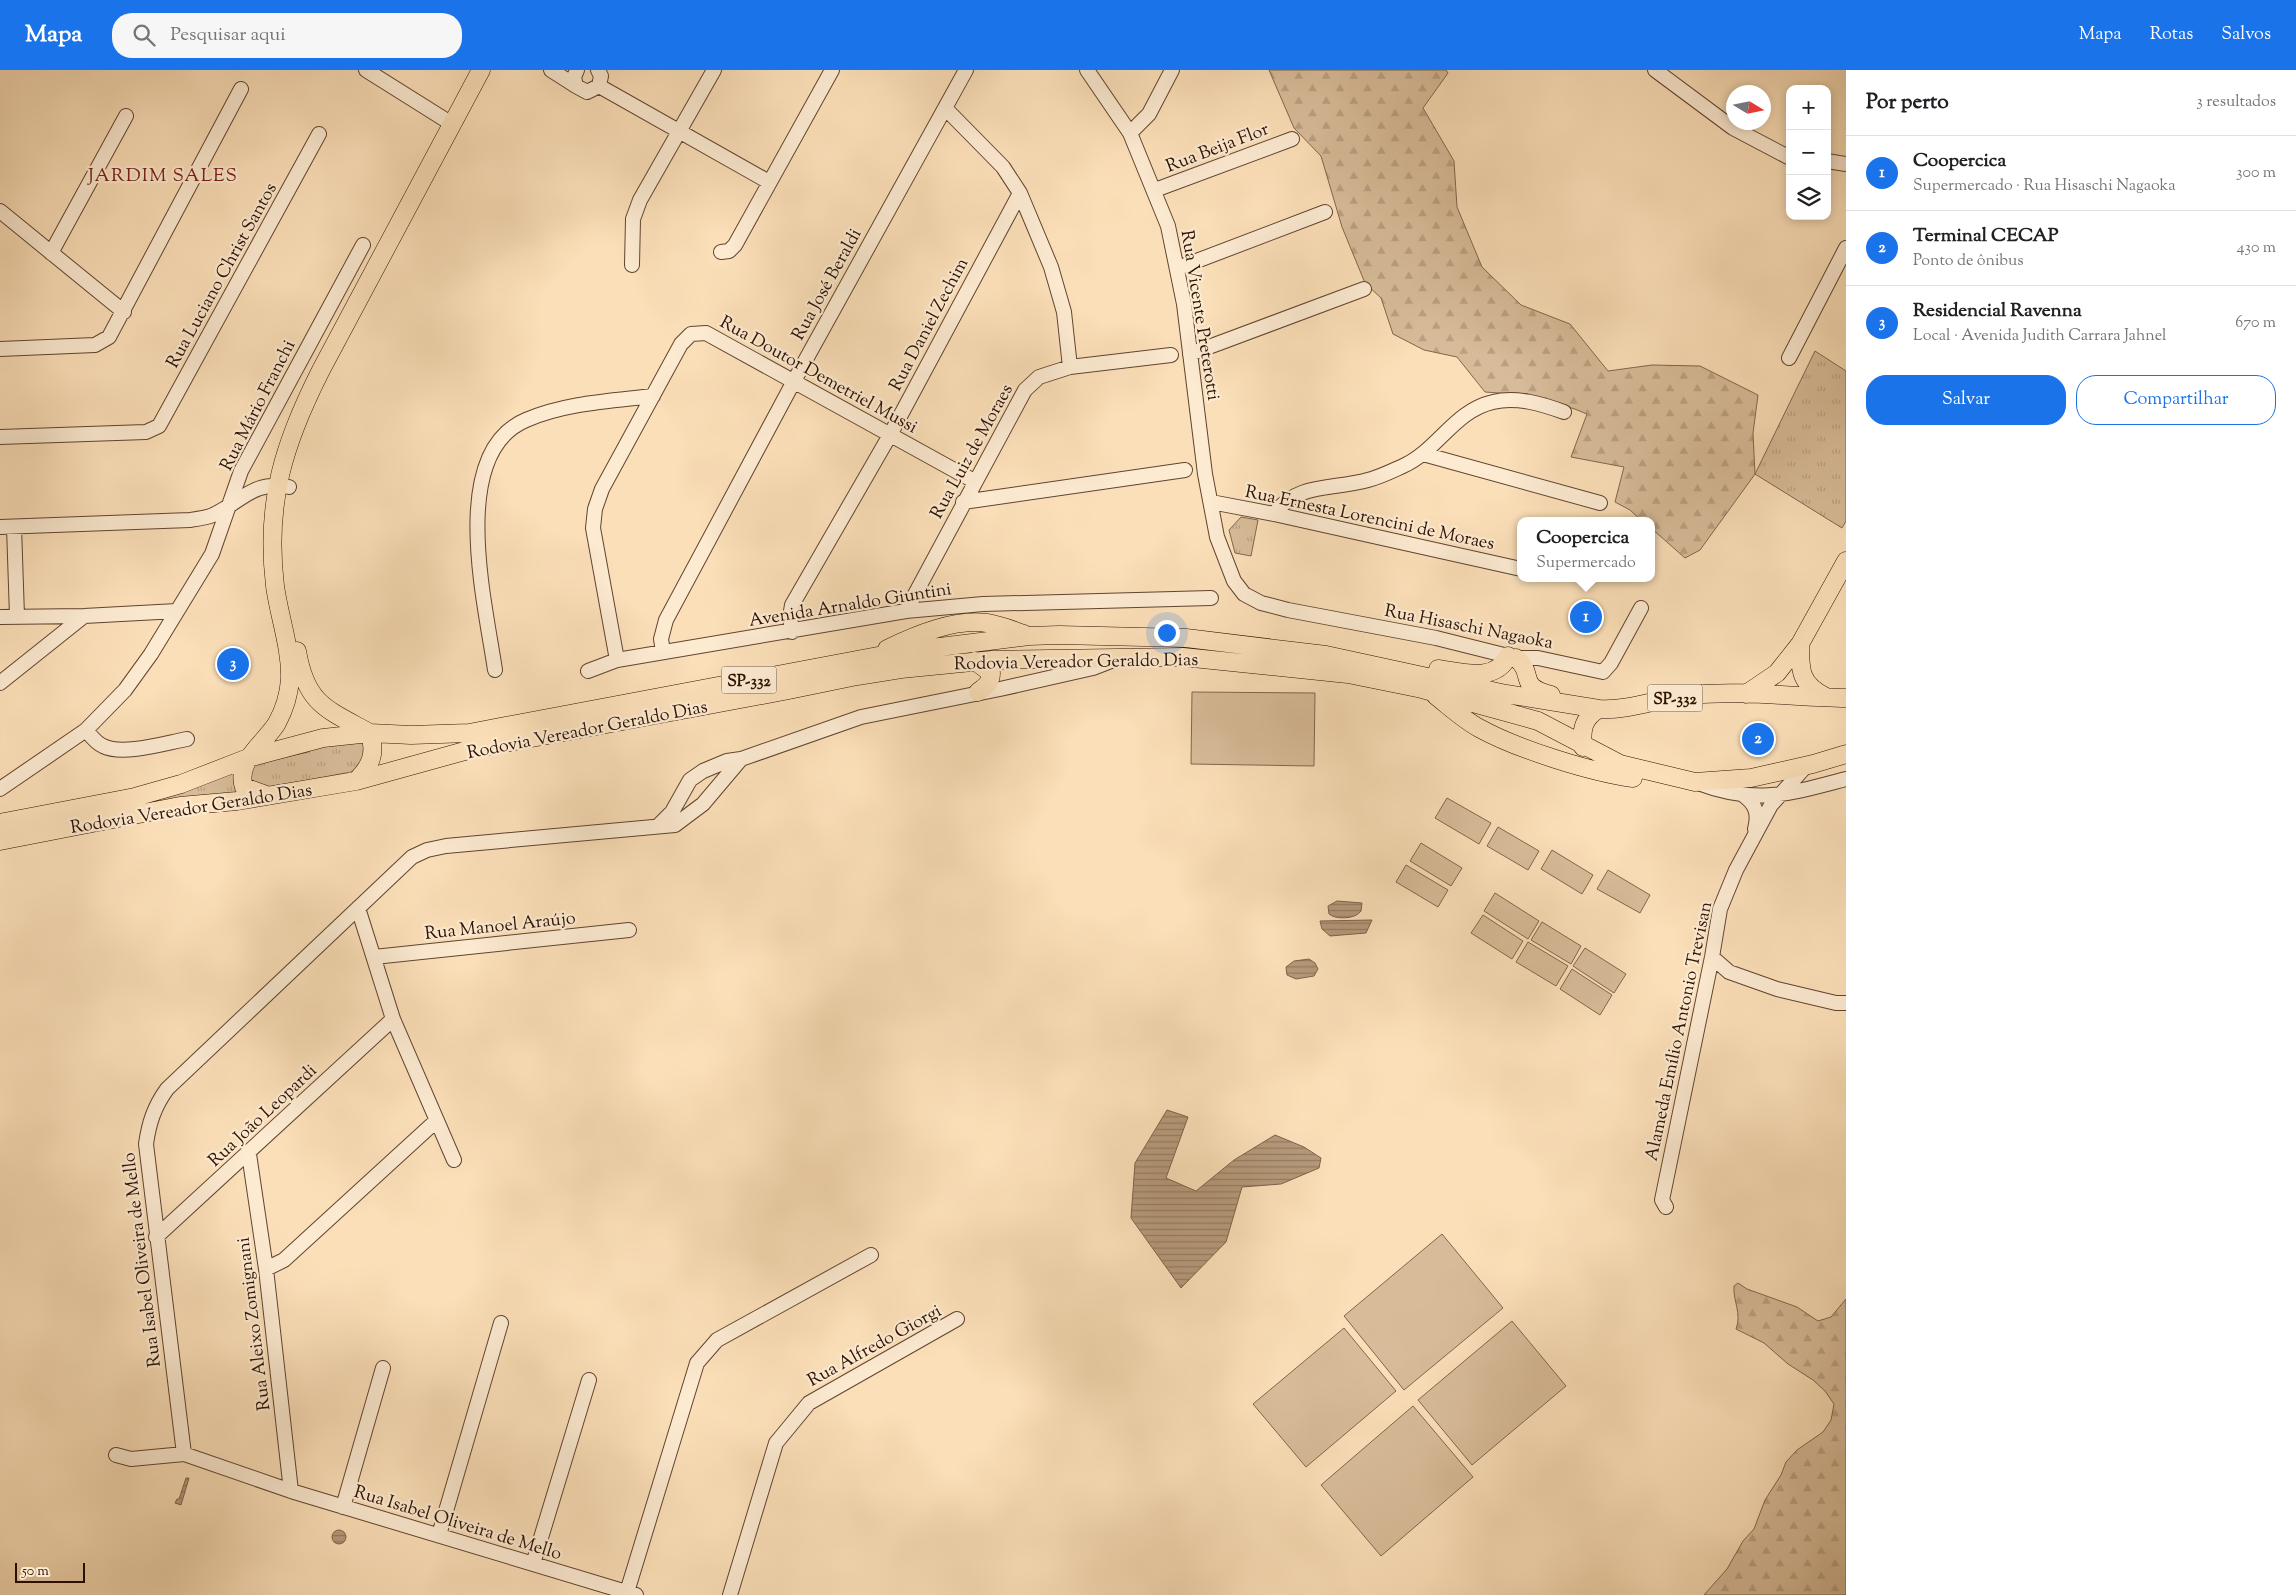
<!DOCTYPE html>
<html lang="pt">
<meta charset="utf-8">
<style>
:root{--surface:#fff;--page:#f6f6f6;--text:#202124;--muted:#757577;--line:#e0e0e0;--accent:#1a73e8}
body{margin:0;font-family:"Sorts Mill Goudy",serif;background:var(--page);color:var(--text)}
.controls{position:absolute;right:15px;top:15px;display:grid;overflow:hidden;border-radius:10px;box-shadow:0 2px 8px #0003}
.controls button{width:45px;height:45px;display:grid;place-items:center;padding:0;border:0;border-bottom:1px solid var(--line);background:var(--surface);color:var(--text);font:25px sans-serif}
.compass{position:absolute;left:1726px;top:15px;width:45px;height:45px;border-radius:50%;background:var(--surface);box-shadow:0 2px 8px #0003;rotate:100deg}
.scale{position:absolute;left:15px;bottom:12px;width:70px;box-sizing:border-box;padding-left:5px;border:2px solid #2c1101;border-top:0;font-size:14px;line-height:18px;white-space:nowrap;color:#2c1101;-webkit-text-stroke:4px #fcead1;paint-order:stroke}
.you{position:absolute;left:1166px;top:562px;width:18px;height:18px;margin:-12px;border:4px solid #fff;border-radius:50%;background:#1a73e8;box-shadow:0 0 0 8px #1a73e833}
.badge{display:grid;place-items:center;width:32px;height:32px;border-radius:50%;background:var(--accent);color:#fff;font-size:16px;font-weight:700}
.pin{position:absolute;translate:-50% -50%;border:2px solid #fff;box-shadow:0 1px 5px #0006}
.popup{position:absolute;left:1517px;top:447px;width:138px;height:65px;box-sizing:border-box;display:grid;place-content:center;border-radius:10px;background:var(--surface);filter:drop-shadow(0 1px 4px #0005);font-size:16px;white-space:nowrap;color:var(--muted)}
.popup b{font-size:19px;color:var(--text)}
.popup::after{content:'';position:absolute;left:50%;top:100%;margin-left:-10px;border:10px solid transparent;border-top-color:var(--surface)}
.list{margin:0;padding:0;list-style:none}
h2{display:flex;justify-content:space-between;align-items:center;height:65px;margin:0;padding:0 20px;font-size:21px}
h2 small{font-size:16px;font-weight:400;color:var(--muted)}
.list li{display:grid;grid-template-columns:32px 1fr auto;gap:15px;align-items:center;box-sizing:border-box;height:75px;padding:0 20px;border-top:1px solid var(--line)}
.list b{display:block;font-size:19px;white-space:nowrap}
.list p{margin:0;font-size:16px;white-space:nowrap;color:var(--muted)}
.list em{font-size:16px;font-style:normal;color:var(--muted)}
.actions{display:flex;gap:10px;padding:15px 20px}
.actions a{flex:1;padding:11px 0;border:1px solid var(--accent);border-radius:20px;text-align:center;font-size:18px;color:var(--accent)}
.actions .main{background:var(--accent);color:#fff}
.icon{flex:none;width:28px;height:28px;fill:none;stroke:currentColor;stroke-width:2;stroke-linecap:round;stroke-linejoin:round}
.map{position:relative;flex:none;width:1846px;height:1525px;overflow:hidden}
header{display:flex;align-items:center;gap:30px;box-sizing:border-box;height:70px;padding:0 25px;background:var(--accent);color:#fff}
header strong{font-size:24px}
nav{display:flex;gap:28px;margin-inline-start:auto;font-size:18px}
.search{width:350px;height:45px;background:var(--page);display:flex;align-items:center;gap:12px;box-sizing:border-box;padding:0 18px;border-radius:20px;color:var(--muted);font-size:19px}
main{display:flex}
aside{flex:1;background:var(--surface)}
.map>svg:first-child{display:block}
</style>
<header>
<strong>Mapa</strong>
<div class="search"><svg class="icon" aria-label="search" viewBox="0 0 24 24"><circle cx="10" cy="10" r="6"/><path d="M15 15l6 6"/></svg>Pesquisar aqui</div>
<nav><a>Mapa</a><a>Rotas</a><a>Salvos</a></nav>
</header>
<main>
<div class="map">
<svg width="1846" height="1525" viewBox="0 0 1846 1525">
<defs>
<pattern id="grass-tufts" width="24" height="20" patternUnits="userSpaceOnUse" patternTransform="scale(1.25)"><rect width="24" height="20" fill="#d8bc99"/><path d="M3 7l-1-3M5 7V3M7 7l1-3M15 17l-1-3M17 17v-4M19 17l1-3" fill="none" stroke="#baa182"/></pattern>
<pattern id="forest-firs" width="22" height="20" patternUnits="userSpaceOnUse" patternTransform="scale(1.25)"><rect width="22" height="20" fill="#d8bc99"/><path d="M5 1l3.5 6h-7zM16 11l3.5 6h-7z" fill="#baa182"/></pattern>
<pattern id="water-rules" width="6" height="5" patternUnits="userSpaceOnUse" patternTransform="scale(1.25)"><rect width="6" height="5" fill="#b5997a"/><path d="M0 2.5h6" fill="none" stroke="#937b62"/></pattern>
</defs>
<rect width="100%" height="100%" fill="#fbdfb8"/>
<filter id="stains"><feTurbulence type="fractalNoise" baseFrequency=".004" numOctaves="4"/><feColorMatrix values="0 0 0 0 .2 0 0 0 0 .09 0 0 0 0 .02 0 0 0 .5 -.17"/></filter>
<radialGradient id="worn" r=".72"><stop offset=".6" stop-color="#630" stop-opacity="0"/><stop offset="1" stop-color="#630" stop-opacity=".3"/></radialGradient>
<!-- grass -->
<path fill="url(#grass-tufts)" stroke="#82664d" d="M1815,281L1846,301V451L1842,458L1755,404Z
M1241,447L1258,450L1251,486L1235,483L1229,460Z
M364,671L369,679L362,700L264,718L250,711L251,697L255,694L308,682L318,674Z
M237,696L244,724L0,762V756Z"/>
<!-- forest -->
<path fill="url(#forest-firs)" stroke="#82664d" d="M1269,0H1446L1448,3L1423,38L1454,91L1457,137L1482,197L1521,235L1570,254L1608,301L1652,295L1700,296L1758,325L1753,363L1755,404L1700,480L1685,488L1651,458V451H1642L1630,440L1615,432L1624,397L1571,387L1587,344C1555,330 1520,324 1485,322L1457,287L1424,280L1393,264L1381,228L1365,213L1342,157L1321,86L1294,58Z
M1738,1213L1747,1219L1797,1237L1818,1251L1831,1247L1846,1229V1525H1704L1727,1499L1743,1471L1754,1459L1765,1430L1781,1405L1786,1392L1797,1380L1823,1362L1831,1350L1834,1334L1825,1321L1813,1310L1788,1294L1764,1273L1736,1259C1742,1243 1733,1232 1734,1216Z"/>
<!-- garden -->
<path fill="#d8bc99" stroke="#82664d" d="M1192,622L1315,623L1314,696L1191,694Z
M1447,728L1491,753L1479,774L1435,748Z
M1498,757L1539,781L1528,800L1487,776Z
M1421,773L1462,798L1451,816L1410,791Z
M1552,780L1593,805L1582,824L1541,799Z
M1406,795L1448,820L1438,837L1396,812Z
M1608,800L1650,825L1640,843L1597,819Z
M1495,823L1539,851L1528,869L1484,841Z
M1483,845L1523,871L1512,889L1471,863Z
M1542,852L1581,876L1571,894L1531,870Z
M1528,872L1568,896L1556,916L1516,892Z
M1585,878L1626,904L1614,923L1573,896Z
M1572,899L1612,925L1600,945L1560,919Z
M1442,1164L1503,1238L1404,1320L1344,1246Z
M1512,1251L1566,1316L1472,1395L1418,1330Z
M1344,1258L1396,1321L1306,1397L1253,1334Z
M1413,1336L1473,1407L1381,1486L1321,1415Z"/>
<!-- water -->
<path fill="url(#water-rules)" stroke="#7e634a" d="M1337,831L1362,833L1361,841C1356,849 1336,850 1329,844L1328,836Z
M1372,850L1366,863L1330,866L1322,859L1320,851Z
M1309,889L1315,893L1318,899L1314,906L1296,909L1287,905L1286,897L1294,891Z
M1167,1040L1188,1047L1166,1108L1196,1121L1234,1090L1275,1065L1304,1077L1321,1088L1319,1098L1281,1114L1242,1117L1226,1172L1181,1218L1131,1148L1135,1093Z
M186,1408H189L181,1435L175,1433L177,1429H179Z
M332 1467a7 7 0 1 1 14 0a7 7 0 1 1-14 0Z"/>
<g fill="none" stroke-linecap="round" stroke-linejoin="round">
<!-- minor casing -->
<g stroke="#60442f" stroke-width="16">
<path id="minor" d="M366,0L452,54
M551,0L576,16
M577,0L574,7L576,16L587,22L599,16L601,6L598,0
M1087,0L1130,63L1168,156L1184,234L1205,404L1217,467L1234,511L1244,524L1261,533L1288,540L1436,568L1516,588H1538L1603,602L1611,593L1641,538
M1655,0L1733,58L1790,88
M599,16L769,112
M945,38L1003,97L1020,123L1051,197L1064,242L1070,297
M1130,63L1149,44L1172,0
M1827,91L1846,94
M1155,120L1292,69
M0,141L124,242
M721,182L729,181L735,175L832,0
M51,183L126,46
M632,195L633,149L640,130L714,0
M1178,198L1325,142
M0,279L95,275L109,267L241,19
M1190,284L1364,219
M1789,288L1846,178
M0,367L146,362L159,356L319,64
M1423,384L1600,433
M963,432L1185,400
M1211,432L1274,444L1521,499
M1274,444C1298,412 1333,420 1368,410C1380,407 1392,401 1403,396C1438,380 1454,341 1493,332C1516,326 1542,334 1564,342
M0,457L190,450C197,449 206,448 213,445C242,431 254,410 289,417
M14,457L17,546
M906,541L1025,320L1039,307L1070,297L1171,285
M0,547L84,546L177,541
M792,562L790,547L792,535L890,365L1020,123
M663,582L661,569L666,550L794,311L966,0
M617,590L593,458L595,439L602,419L681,274L691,264L706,263L974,411
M495,600C486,536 447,383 526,350C565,333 611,331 653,326
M588,601L617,590L906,541L983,534L1211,528
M0,613L84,546
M86,660C91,666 96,673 103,676C123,686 165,673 187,669
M1698,713C1756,735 1789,724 1846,709
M0,719L86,660L125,620L151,584L212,484L241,401L363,175
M1743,725C1756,734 1759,744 1755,759
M659,755L672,742L690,710L703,701L727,691L741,689L861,647L1000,619L1093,598L1111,591
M358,838L393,949L454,1090
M374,887L629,860
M1712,887L1729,902L1777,919L1836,933H1846
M249,1084L266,1199L291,1421
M1666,1137L1662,1130L1712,887L1720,839L1736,800L1771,735L1806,696
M156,1167L393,949
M266,1199L284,1190L436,1051
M184,1384L146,1074C149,1053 154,1037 167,1019L412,787L427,780L446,776L675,755L703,734L741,689
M116,1385L131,1389L184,1384L291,1421L636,1525
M343,1437L383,1298
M439,1465L501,1253
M533,1494L589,1310
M627,1522L697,1293L717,1270L871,1185
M730,1525L776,1373L809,1333L957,1249"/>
</g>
<!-- major casing -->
<g stroke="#2c1101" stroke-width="19">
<path id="major" d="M1800,574C1800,601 1800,614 1826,627
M887,579C915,565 955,548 987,553C1000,555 1012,560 1024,564
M297,581C306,634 326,639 370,663C376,684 371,696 356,711
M1516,588C1536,605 1516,616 1551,625
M975,591L991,603C991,613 985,617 978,622
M1438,599C1461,602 1496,613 1508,586
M1746,624L1777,603L1800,574L1846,491
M1436,626C1450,637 1464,650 1479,658C1517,679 1590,702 1633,708
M1583,677C1581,660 1583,648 1599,639
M266,725L244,717C235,691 265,673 277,653C284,640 289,625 290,609C291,578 279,546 275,516C265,432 284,373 321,300L481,0
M0,753L135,727L181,714L248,688L323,668L370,663L411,665L469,663L899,582L1029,566L1059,565L1186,568L1326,585L1506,624L1599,639C1630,641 1659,628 1689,625C1741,620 1794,627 1846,628
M0,771L180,736L237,731L356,711L472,679L789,620L857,606L901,599L992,590L1183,587L1348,604L1422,619L1538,651L1620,694L1695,712L1751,708L1813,694L1846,684"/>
</g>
<!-- minor -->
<use href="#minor" stroke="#fcead1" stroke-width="14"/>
<!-- major -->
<use href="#major" stroke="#fbdfb8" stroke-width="18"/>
</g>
<g text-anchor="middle" stroke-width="4.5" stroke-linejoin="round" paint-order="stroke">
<!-- shield labels -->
<g fill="#fcead1" stroke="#6a523f" stroke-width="1">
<rect x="721.5" y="596.5" width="55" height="27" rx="4"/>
<rect x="1647.5" y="614.5" width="55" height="27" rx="4"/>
</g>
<g font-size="16" font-weight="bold" fill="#2c1101">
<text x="749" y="616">SP-332</text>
<text x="1675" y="634">SP-332</text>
</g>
<!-- street labels -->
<g font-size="18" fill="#2c1101" stroke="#fcead1">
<text transform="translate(1217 77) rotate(-21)" y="6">Rua Beija Flor</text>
<text transform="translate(221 205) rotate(-61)" y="6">Rua Luciano Christ Santos</text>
<text transform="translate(826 214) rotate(-61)" y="6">Rua José Beraldi</text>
<text transform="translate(1201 245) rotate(81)" y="6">Rua Vicente Preterotti</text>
<text transform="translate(928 254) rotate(-62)" y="6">Rua Daniel Zechim</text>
<text transform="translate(819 304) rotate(29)" y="6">Rua Doutor Demetriel Mussi</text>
<text transform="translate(257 335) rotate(-63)" y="6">Rua Mário Franchi</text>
<text transform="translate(971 381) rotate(-61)" y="6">Rua Luiz de Moraes</text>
<text transform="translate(1370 447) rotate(12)" y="6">Rua Ernesta Lorencini de Moraes</text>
<text transform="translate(850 534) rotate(-9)" y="6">Avenida Arnaldo Giuntini</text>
<text transform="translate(1469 556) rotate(11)" y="6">Rua Hisaschi Nagaoka</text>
<text transform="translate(1076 591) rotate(-1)" y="6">Rodovia Vereador Geraldo Dias</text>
<text transform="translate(587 659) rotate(-11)" y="6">Rodovia Vereador Geraldo Dias</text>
<text transform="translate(191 738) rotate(-9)" y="6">Rodovia Vereador Geraldo Dias</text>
<text transform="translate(500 855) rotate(-6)" y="6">Rua Manoel Araújo</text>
<text transform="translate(1678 961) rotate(-78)" y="6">Alameda Emílio Antonio Trevisan</text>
<text transform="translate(262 1045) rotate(-43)" y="6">Rua João Leopardi</text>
<text transform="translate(141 1190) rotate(-97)" y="6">Rua Isabel Oliveira de Mello</text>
<text transform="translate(253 1254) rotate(-97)" y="6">Rua Aleixo Zomignani</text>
<text transform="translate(874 1275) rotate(-29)" y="6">Rua Alfredo Giorgi</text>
<text transform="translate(458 1452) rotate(17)" y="6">Rua Isabel Oliveira de Mello</text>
</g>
<!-- neighbourhood labels -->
<g font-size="19" letter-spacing="1" fill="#7a1f14" stroke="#fcead1">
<text x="163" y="111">JARDIM SALES</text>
</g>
</g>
<rect width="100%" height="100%" filter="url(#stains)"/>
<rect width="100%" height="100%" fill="url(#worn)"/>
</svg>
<div class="controls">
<button>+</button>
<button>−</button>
<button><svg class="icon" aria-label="layers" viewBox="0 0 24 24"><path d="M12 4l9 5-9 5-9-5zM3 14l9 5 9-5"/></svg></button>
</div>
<svg class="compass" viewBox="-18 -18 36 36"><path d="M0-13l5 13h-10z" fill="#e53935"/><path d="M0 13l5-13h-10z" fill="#757577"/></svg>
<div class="scale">50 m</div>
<div class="you"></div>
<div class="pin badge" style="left:1586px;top:547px">1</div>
<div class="popup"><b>Coopercica</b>Supermercado</div>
<div class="pin badge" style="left:1758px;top:669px">2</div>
<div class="pin badge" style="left:233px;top:594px">3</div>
</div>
<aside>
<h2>Por perto<small>3 resultados</small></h2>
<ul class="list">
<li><span class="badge">1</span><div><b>Coopercica</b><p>Supermercado · Rua Hisaschi Nagaoka</p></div><em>300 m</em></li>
<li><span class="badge">2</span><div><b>Terminal CECAP</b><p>Ponto de ônibus</p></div><em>430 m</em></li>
<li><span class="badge">3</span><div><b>Residencial Ravenna</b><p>Local · Avenida Judith Carrara Jahnel</p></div><em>670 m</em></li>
</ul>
<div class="actions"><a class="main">Salvar</a><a>Compartilhar</a></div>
</aside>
</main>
